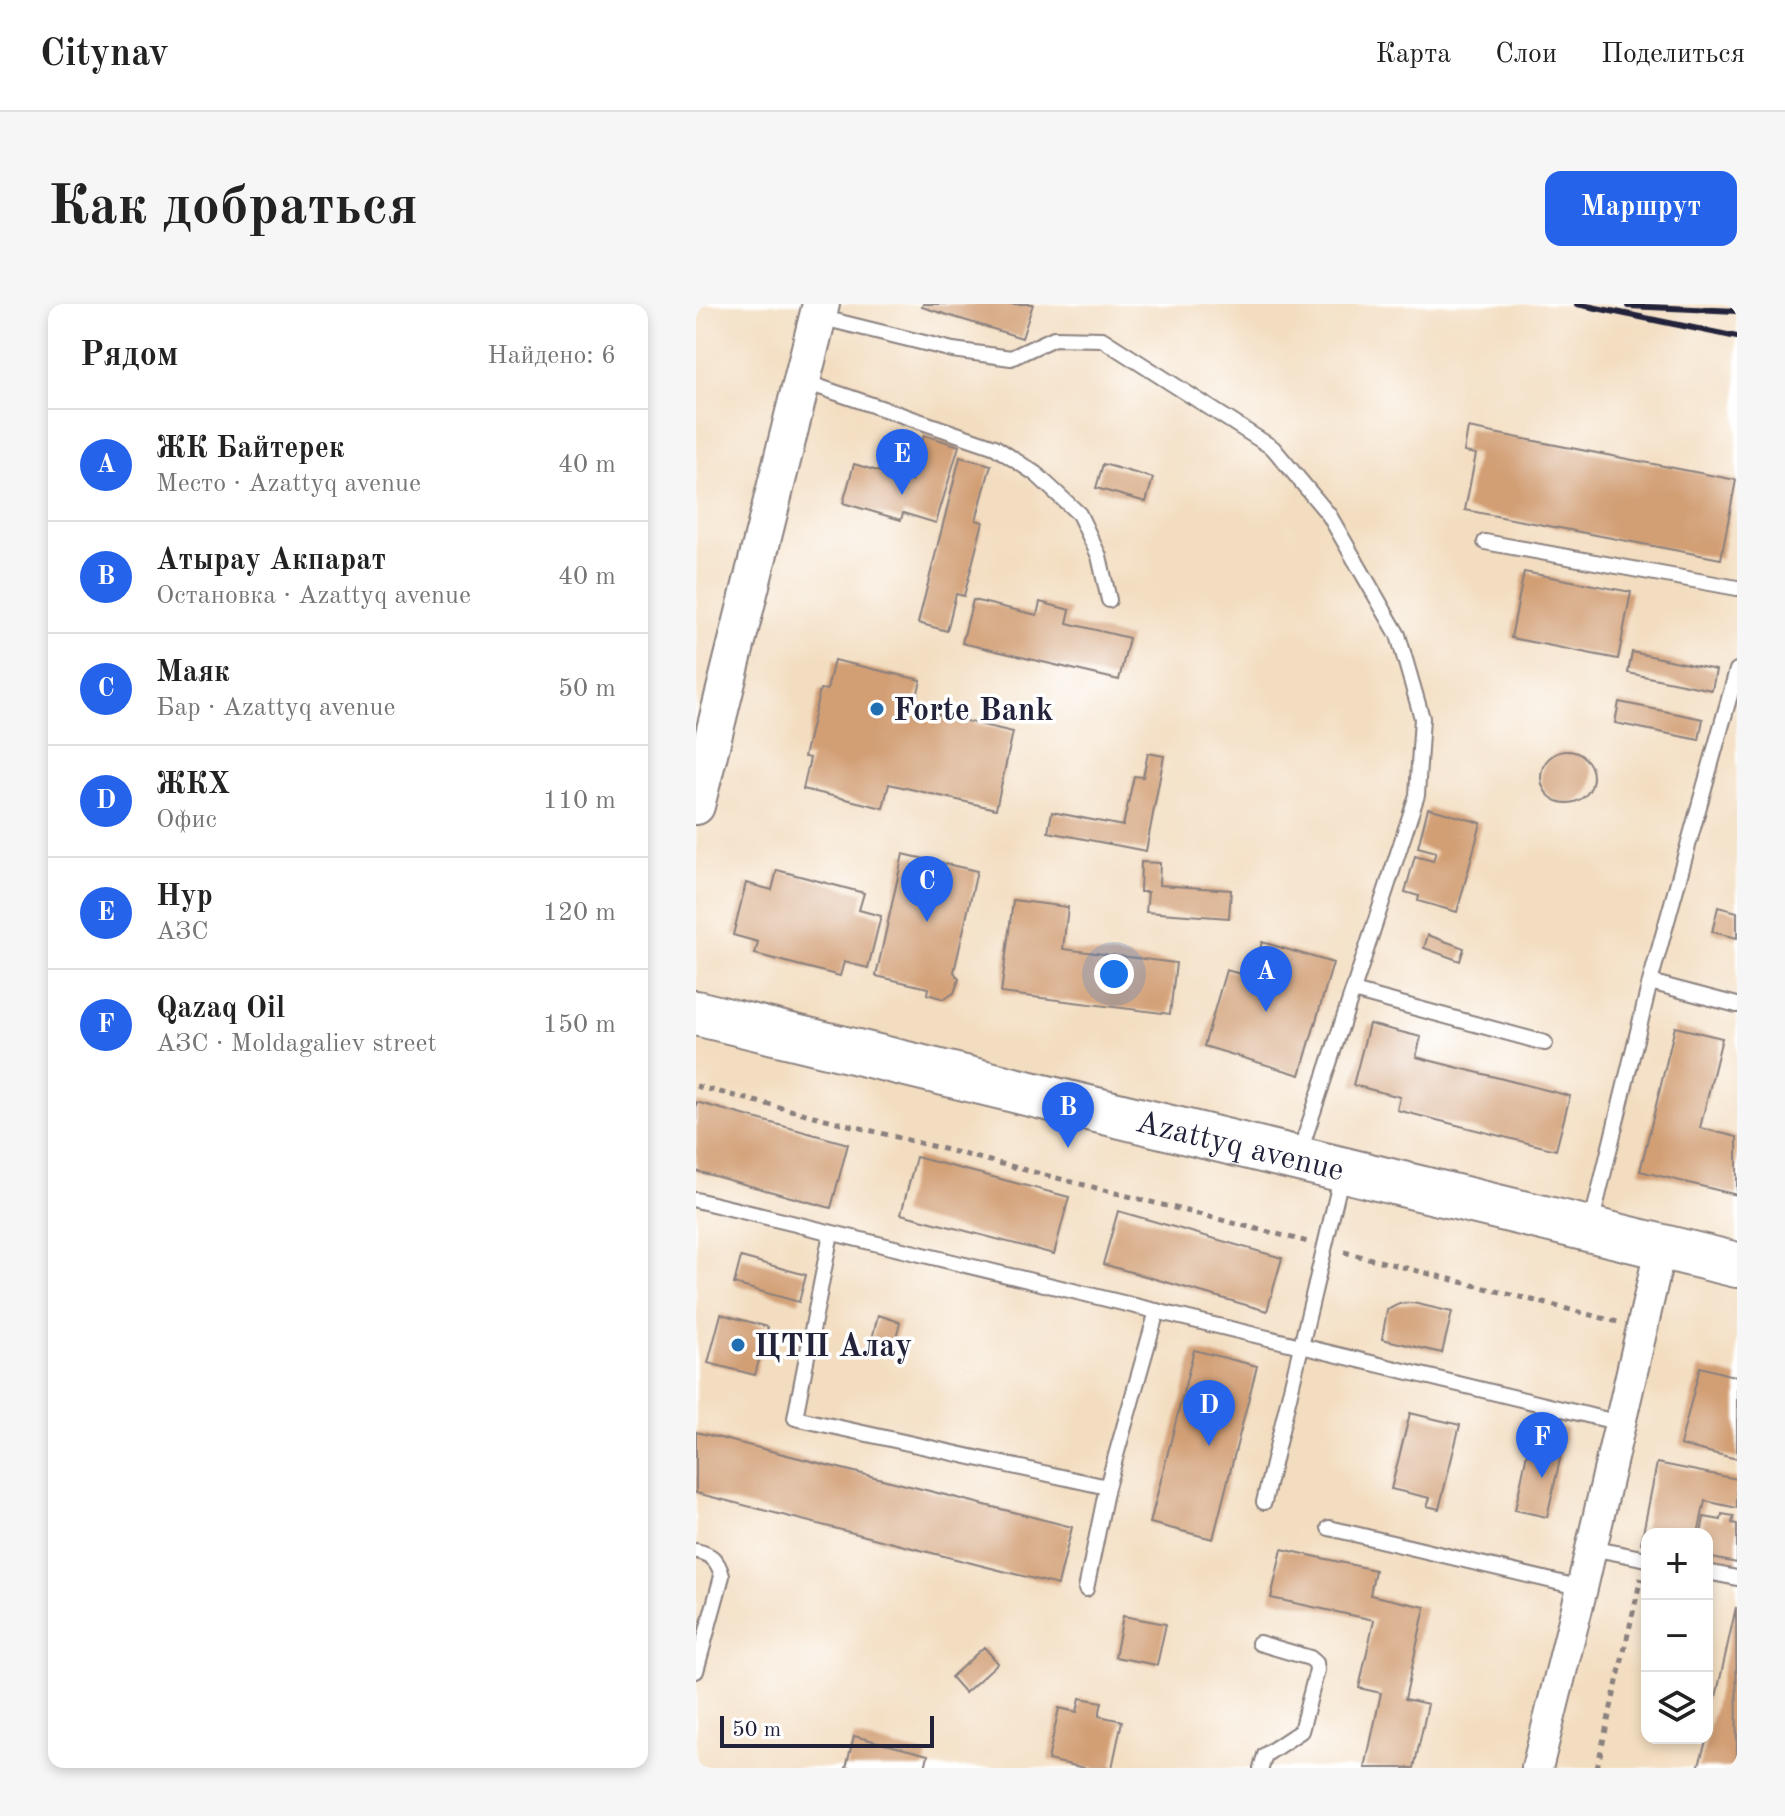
<!DOCTYPE html>
<html lang="ru">
<meta charset="utf-8">
<style>
:root{--surface:#fff;--page:#f6f6f6;--text:#222;--muted:#767676;--line:#e0e0e0;--accent:#2563eb}
body{margin:0;font-family:"Old Standard TT",serif;background:var(--page);color:var(--text)}
.controls{position:absolute;right:24px;bottom:24px;display:grid;overflow:hidden;border-radius:16px;box-shadow:0 4px 12px #0003}
.controls button{width:72px;height:72px;display:grid;place-items:center;padding:0;border:0;border-bottom:2px solid var(--line);background:var(--surface);color:var(--text);font:40px sans-serif}
.scale{position:absolute;left:24px;bottom:20px;width:214px;box-sizing:border-box;padding-left:8px;border:4px solid #22223b;border-top:0;font-size:22px;line-height:28px;white-space:nowrap;color:#22223b;-webkit-text-stroke:6px #fff;paint-order:stroke}
.you{position:absolute;left:418px;top:670px;width:28px;height:28px;margin:-20px;border:6px solid #fff;border-radius:50%;background:#1a73e8;box-shadow:0 0 0 12px #1a73e833}
.badge{display:grid;place-items:center;width:52px;height:52px;border-radius:50%;background:var(--accent);color:#fff;font-size:26px;font-weight:700}
.pin{position:absolute;translate:-50% -66px;filter:drop-shadow(0 2px 4px #0008)}
.pin::after{content:'';position:absolute;top:42px;width:28px;height:24px;background:inherit;clip-path:polygon(0 0,100% 0,50% 100%)}
.list{margin:0;padding:0;list-style:none}
h2{display:flex;justify-content:space-between;align-items:center;height:104px;margin:0;padding:0 32px;font-size:34px}
h2 small{font-size:26px;font-weight:400;color:var(--muted)}
.list li{display:grid;grid-template-columns:52px 1fr auto;gap:24px;align-items:center;box-sizing:border-box;height:112px;padding:0 32px;border-top:2px solid var(--line)}
.list b{display:block;font-size:30px;white-space:nowrap}
.list p{margin:0;font-size:26px;white-space:nowrap;color:var(--muted)}
.list em{font-size:26px;font-style:normal;color:var(--muted)}
.icon{flex:none;width:44px;height:44px;fill:none;stroke:currentColor;stroke-width:2;stroke-linecap:round;stroke-linejoin:round}
.map{position:relative;flex:none;width:1041px;height:1464px;overflow:hidden;border-radius:16px}
header{display:flex;align-items:center;gap:48px;box-sizing:border-box;height:112px;padding:0 40px;background:var(--surface);border-bottom:2px solid var(--line)}
header strong{font-size:38px}
nav{display:flex;gap:44px;margin-inline-start:auto;font-size:28px}
.intro{display:flex;align-items:center;justify-content:space-between;box-sizing:border-box;height:192px;padding:0 48px}
h1{margin:0;font-size:56px}
.button{padding:20px 36px;border-radius:16px;background:var(--accent);color:#fff;font-size:28px;font-weight:700}
main{display:flex;gap:48px;padding:0 48px}
aside{flex:1;background:var(--surface);border-radius:16px;box-shadow:0 4px 12px #0003}
.map>svg:first-child{display:block}
</style>
<header>
<strong>Citynav</strong>
<nav><a>Карта</a><a>Слои</a><a>Поделиться</a></nav>
</header>
<div class="intro"><h1>Как добраться</h1><a class="button">Маршрут</a></div>
<main>
<aside>
<h2>Рядом<small>Найдено: 6</small></h2>
<ul class="list">
<li><span class="badge">A</span><div><b>ЖК Байтерек</b><p>Место · Azattyq avenue</p></div><em>40 m</em></li>
<li><span class="badge">B</span><div><b>Атырау Акпарат</b><p>Остановка · Azattyq avenue</p></div><em>40 m</em></li>
<li><span class="badge">C</span><div><b>Маяк</b><p>Бар · Azattyq avenue</p></div><em>50 m</em></li>
<li><span class="badge">D</span><div><b>ЖКХ</b><p>Офис</p></div><em>110 m</em></li>
<li><span class="badge">E</span><div><b>Нур</b><p>АЗС</p></div><em>120 m</em></li>
<li><span class="badge">F</span><div><b>Qazaq Oil</b><p>АЗС · Moldagaliev street</p></div><em>150 m</em></li>
</ul>
</aside>
<div class="map">
<svg width="1041" height="1464" viewBox="0 0 1041 1464">
<rect width="100%" height="100%" fill="#fff"/>
<filter id="ink" filterUnits="userSpaceOnUse"><feTurbulence type="fractalNoise" baseFrequency=".0125" numOctaves="2"/><feDisplacementMap in="SourceGraphic" scale="16" xChannelSelector="R" yChannelSelector="G"/><feConvolveMatrix kernelMatrix="1 2 1 2 8 2 1 2 1" color-interpolation-filters="sRGB"/></filter>
<filter id="wash" filterUnits="userSpaceOnUse"><feTurbulence type="fractalNoise" baseFrequency=".006" numOctaves="4" result="noise"/><feDisplacementMap in="SourceGraphic" scale="32" xChannelSelector="R" yChannelSelector="G"/><feGaussianBlur stdDeviation="1.8" result="paint"/><feColorMatrix in="noise" values="0 0 0 0 0 0 0 0 0 0 0 0 0 0 0 0 0 1.4 0 .05"/><feComposite in="paint" operator="in"/></filter>
<g filter="url(#wash)">
<rect width="100%" height="100%" fill="#f3ddc0"/>
<g id="blocks">
<!-- building -->
<path fill="#d29f75" d="M227,0H337L326,34L226,3Z
M772,124L1040,176L1025,255L769,206L780,150L768,148Z
M228,131L263,142L240,219L207,209L205,216L147,199L158,160L215,177Z
M264,153L295,161L280,216L287,218L268,292L260,290L251,327L222,319Z
M407,160L457,174L450,198L400,184Z
M828,268L935,288L922,355L815,334Z
M277,296L341,311L344,298L374,306L371,319L433,334L423,376L266,339Z
M936,348L1020,366L1016,386L932,369Z
M138,356L225,376L218,405L317,428L300,505L193,480L187,504L107,485L114,454L108,453L124,385L131,386Z
M923,398L1007,415L1003,436L919,419Z
M845 473a26 26 0 1 1 52 0a26 26 0 1 1-52 0Z
M452,449L468,452L450,547L352,528L356,508L427,522L438,472L447,473Z
M732,504L785,519L761,608L722,597L723,592L709,588L719,552L737,557L740,548L722,543Z
M207,550L281,567L258,668L263,675L258,689L248,695L231,690L232,684L180,672Z
M445,558L464,559L463,581L535,586L533,614L450,608L452,588H444Z
M81,566L168,589L163,606L185,612L172,664L148,658L144,672L59,650L62,638L37,631L50,579L76,586Z
M317,596L372,603L367,645L480,659L474,710L305,689Z
M1022,603L1041,608V634L1016,628Z
M732,631L768,644L764,657L728,644Z
M566,638L637,659L604,771L508,742L530,666L556,673Z
M673,720L725,733L720,753L874,792L860,846L701,806L704,793L657,781Z
M979,723L1026,734L1004,824L1041,833V891L944,867Z
M0,798L152,840L135,904L0,867Z
M220,853L373,893L358,950L205,910Z
M422,907L586,954L571,1007L407,960Z
M45,953L110,971L103,998L38,980Z
M717,999L756,1008L746,1049L686,1035L691,1006L703,1000Z
M25,1010L72,1023L59,1071L12,1059Z
M182,1011L204,1018L198,1041L176,1035Z
M498,1046L561,1062L517,1235L454,1219Z
M1004,1063L1041,1073V1155L984,1141Z
M714,1109L764,1121L743,1205L731,1202L734,1194L695,1185Z
M838,1116L871,1124L851,1213L819,1206Z
M0,1128L376,1223L362,1281L0,1189Z
M961,1159L1041,1175V1204L1009,1197L1002,1230H951V1240L945,1239Z
M1026,1210L1038,1212L1036,1219L1041,1220V1259L1011,1253V1230H1005L1008,1213L1025,1216Z
M586,1245L679,1266L674,1291L729,1303L709,1395L732,1400L718,1464H669L685,1389L663,1384L678,1316L575,1294Z
M1040,1303L1041,1464H1002L1011,1434Z
M427,1312L470,1320L461,1361L419,1353Z
M288,1343L302,1359L269,1389L255,1373Z
M384,1394L406,1398L403,1412L426,1417L416,1464H389L352,1456L363,1404L381,1408Z
M158,1432L232,1451L229,1464H150Z"/>
</g>
</g>
<g filter="url(#ink)">
<use href="#blocks" fill-opacity="0" stroke="#8a807e" stroke-width="2"/>
<g fill="none" stroke-linecap="round" stroke-linejoin="round">
<!-- service casing -->
<g stroke="#8a807e" stroke-width="18">
<path id="service" d="M123,13L257,46L315,54L358,34L406,35L577,144L633,211L702,331L726,414L721,491L603,851
M106,77L299,143L340,170L383,210L403,252L413,296
M789,238L1041,284
M954,678L1041,701
M657,687L849,739
M0,896L924,1119
M895,921L954,678L1041,366
M135,929L99,1114L411,1183L461,1007
M568,1198L646,870
M633,1224L886,1284
M895,1244L951,1255
M0,1247C15,1250 22,1256 26,1272L0,1367
M1011,1268L1041,1274
M390,1285L411,1183
M563,1339L614,1354L620,1359L621,1366L605,1427L569,1451L565,1464"/>
</g>
<!-- minor casing -->
<g stroke="#8a807e" stroke-width="34">
<path id="minor" d="M841,1464L886,1284L965,942"/>
</g>
<!-- tertiary casing -->
<g stroke="#8a807e" stroke-width="40">
<path id="tertiary" d="M0,502L125,0"/>
</g>
<!-- primary casing -->
<g stroke="#8a807e" stroke-width="48">
<g id="primary">
<path id="s1" d="M0,709L1041,961"/>
</g>
</g>
<!-- path -->
<path stroke="#8a807e" stroke-width="5" stroke-dasharray="6 6" stroke-linecap="butt" d="M0,782L612,938
M648,948L922,1018
M901,1464L945,1274"/>
<!-- service -->
<use href="#service" stroke="#fff" stroke-width="14"/>
<!-- minor -->
<use href="#minor" stroke="#fff" stroke-width="30"/>
<!-- tertiary -->
<use href="#tertiary" stroke="#fff" stroke-width="36"/>
<!-- primary -->
<use href="#primary" stroke="#fff" stroke-width="44"/>
<!-- rail -->
<path stroke="#22223b" stroke-width="6" d="M881,0L1041,33
M932,2L1041,7"/>
</g>
</g>
<!-- markers -->
<g fill="#1f6fb2" stroke="#fff" stroke-width="3">
<circle cx="181" cy="405" r="8"/>
<circle cx="42" cy="1041" r="8"/>
</g>
<g text-anchor="middle" stroke-width="7" stroke-linejoin="round" paint-order="stroke">
<!-- poi labels -->
<g font-size="32" font-weight="bold" fill="#22223b" stroke="#fff" text-anchor="start">
<text x="197" y="416">Forte Bank</text>
<text x="58" y="1052">ЦТП Алау</text>
</g>
<!-- street labels -->
<g font-size="32" fill="#22223b" stroke="#fff">
<text dy="11" stroke="none"><textPath href="#s1" startOffset="560">Azattyq avenue</textPath></text>
</g>
</g>
</svg>
<div class="controls">
<button>+</button>
<button>−</button>
<button><svg class="icon" aria-label="layers" viewBox="0 0 24 24"><path d="M12 4l9 5-9 5-9-5zM3 14l9 5 9-5"/></svg></button>
</div>
<div class="scale">50 m</div>
<div class="you"></div>
<div class="pin badge" style="left:570px;top:708px">A</div>
<div class="pin badge" style="left:372px;top:844px">B</div>
<div class="pin badge" style="left:231px;top:618px">C</div>
<div class="pin badge" style="left:513px;top:1142px">D</div>
<div class="pin badge" style="left:206px;top:191px">E</div>
<div class="pin badge" style="left:846px;top:1174px">F</div>
</div>
</main>
